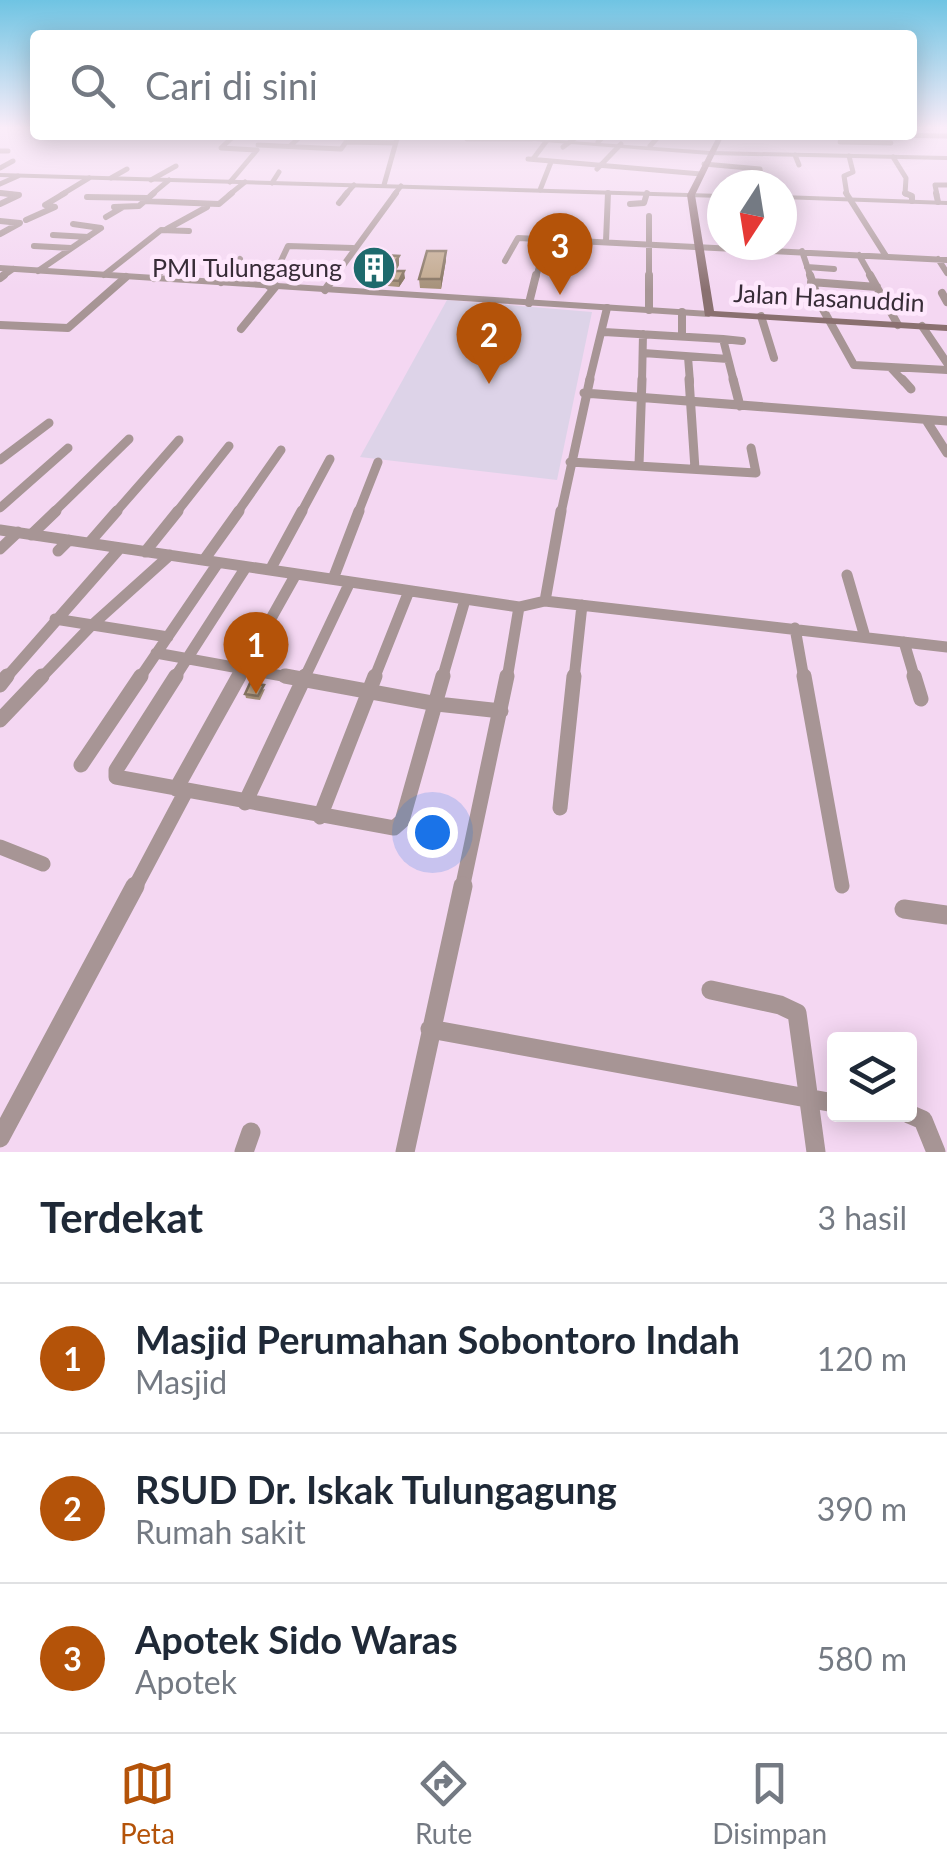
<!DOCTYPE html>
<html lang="id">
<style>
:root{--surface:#fff;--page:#f6f6f7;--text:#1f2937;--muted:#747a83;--line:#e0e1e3;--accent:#b45309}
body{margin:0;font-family:Lato,sans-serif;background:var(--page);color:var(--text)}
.controls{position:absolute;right:30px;bottom:30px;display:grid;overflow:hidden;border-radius:10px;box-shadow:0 5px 25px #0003}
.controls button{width:90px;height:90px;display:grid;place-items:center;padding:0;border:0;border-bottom:2px solid var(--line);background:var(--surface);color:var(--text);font:50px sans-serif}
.compass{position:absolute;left:707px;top:170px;width:90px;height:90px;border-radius:50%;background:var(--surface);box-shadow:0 5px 25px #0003;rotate:192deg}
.you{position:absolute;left:432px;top:832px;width:35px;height:35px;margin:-25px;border:8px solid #fff;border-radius:50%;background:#1a73e8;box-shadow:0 0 0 15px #1a73e833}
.badge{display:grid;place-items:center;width:65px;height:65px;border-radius:50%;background:var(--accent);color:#fff;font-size:32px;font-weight:700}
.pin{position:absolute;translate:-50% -82px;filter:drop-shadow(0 2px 5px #0008)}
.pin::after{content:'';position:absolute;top:52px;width:35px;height:30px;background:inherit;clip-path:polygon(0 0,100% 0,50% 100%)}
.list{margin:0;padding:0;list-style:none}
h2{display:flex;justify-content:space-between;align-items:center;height:130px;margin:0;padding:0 40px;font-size:42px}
h2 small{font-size:32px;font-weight:400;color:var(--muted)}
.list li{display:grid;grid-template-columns:65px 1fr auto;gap:30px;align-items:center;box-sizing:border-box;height:150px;padding:0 40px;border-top:2px solid var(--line)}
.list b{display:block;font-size:38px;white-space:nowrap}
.list p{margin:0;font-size:32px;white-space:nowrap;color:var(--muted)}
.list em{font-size:32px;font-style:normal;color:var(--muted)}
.icon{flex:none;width:55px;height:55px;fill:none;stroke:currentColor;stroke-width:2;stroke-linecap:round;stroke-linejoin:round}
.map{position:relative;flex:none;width:947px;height:1152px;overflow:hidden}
.search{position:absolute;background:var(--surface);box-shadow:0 5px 25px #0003;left:30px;right:30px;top:30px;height:110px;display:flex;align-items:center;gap:25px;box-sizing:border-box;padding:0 35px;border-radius:10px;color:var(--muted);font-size:38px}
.sheet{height:580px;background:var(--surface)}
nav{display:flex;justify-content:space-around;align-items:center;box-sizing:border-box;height:140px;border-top:2px solid var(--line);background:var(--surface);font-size:28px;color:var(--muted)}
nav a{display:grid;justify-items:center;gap:5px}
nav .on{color:var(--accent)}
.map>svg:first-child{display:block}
</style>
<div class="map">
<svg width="947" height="1152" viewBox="0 0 947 1152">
<rect width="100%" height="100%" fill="#f4d7f2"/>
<!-- medical -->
<path fill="#ddd3e8" d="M447,300L592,312L557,480L360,457Z"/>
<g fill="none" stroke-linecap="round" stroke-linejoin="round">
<!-- minor-far6 -->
<path stroke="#a79595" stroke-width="5" d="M880,135L947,136
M467,139H532
M347,142L395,143
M598,142L605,135
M840,142L891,143
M258,145L341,149L349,138L301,136L290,146
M650,146L660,135
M563,147L574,139
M0,151H8
M795,155L799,165
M893,157L906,178L905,194L910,195
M528,159L701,174
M533,159L548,139
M704,164L760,169L763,185
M0,168L13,161
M597,169L621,144
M111,178L127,169
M151,180L176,166
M230,182L257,150L221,148L235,135
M272,183L279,172
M0,184L18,176
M384,185L398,135
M540,190L551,162
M0,193L18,195
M61,195L89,178
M151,195L169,180
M229,195L245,182
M345,195L354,185
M394,195L401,186
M847,195L844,176L853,172L849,156
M937,195L935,185H947"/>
<!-- minor-far5 -->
<path stroke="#a79595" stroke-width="6" d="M0,193L19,195L0,204
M846,193L886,256
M905,193L912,196V201
M936,193L938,202
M87,197L147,198
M144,201L219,204L232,193
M339,203L347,193
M630,204L644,203L647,193
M114,207L139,206L154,193
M649,216V278
M106,217L123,207
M26,220L55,207L45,205L65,193
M0,221L20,223L0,234
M167,229L207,207
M53,235L88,237
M606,241L608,193
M34,246L71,248
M802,251L811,278
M859,255L872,278
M938,259L947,273
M505,261L518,238L947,260
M807,267L834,269
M38,271L101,228L73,224
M104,275L161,230L189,231
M0,278L13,269
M154,278L173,262
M224,278L240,259
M273,278L288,246L353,248
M334,278L396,193
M536,278L546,239"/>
<!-- minor-far4 -->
<path stroke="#a79595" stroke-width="8" d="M649,275V310
M810,275L820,304L854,365L947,370
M870,275L898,325
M0,278L4,275
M154,278L157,275
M221,282L227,275
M811,282L877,287
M269,286L274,275
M325,290L336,275
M942,293L947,302
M529,303L536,275
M682,312V336
M761,316L774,358
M0,325L68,328L126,277
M922,326L947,363
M241,329L276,286
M604,332L723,339L734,382
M723,339L742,341
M643,353L728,359
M688,357L690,382
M891,368L904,382
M589,382L607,308
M642,382L643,334"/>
<!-- minor-far3 -->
<path stroke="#a79595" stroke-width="9" d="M689,379L695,469
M733,379L740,406
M902,379L911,389
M584,393L947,421
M926,420L947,453
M0,460L49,423
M570,462L756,473L751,448
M639,465L642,379
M0,508L68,448
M53,513L129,439
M115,513L179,440
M176,513L229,446
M237,513L281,450
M301,513L330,459
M358,513L378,462
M561,513L590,379"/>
<!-- minor-far2 -->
<path stroke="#a79595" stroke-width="11" d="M0,530L519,607L545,601L561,511
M31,535L56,511
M89,543L117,511
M0,549L18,532
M58,551L69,540
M145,552L178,511
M204,560L239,511
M270,570L302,511
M847,575L865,637
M333,579L359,511
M545,601L947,647
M55,619L168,637
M795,628L804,679
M904,642L915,679
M156,653L299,679
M5,679L120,548
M40,679L91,626L170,555
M139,679L218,563
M174,679L246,567
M237,679L296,574
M304,679L350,582
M374,679L409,591
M442,679L465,600
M507,679L519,607
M574,679L582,605"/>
<!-- minor-far1 -->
<path stroke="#a79595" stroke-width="15" d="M176,676L116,770V777L394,828L402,821L443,676
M285,676L437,704L501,711
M804,676L842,886
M914,676L921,699
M0,685L7,676
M0,720L42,676
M81,765L141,676
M176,789L239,676
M245,803L305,676
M560,808L574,676
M320,817L375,676
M0,847L43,864
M134,889L186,791
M462,889L507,676"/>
<!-- minor -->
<path stroke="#a79595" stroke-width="19" d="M904,909L947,915
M711,990L780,1005L797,1013L816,1152
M430,1029L834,1103
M909,1114L923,1120L936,1152
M0,1138L135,886
M244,1152L251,1132
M405,1152L463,886"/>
<!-- tertiary -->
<path fill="#a79595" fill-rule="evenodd" d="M530,138L710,151L947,156V160L710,155L532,141Z
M0,173L722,194V198L0,177Z
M782,195L947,201V205L782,199Z
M0,265L709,311L714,314L709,317L0,271Z"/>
<!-- secondary -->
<path fill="#8a7070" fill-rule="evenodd" d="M718,135H724L695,195L714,311L947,325V331L705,316L687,195Z"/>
</g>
<!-- wall -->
<path fill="#a69179" d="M399,256V265L396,271L405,278L399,287L388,286L387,280L391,273L363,271L362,262Z
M446,260L441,289L420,288L419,279Z
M265,689L260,700L246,698L245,694Z"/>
<!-- shaded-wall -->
<path fill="#877663" d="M446,251V260L441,289V279Z
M399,256V265L394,273V264Z
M404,271L405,278L399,287V281Z"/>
<!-- building -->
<path fill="#c1a98d" stroke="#877663" stroke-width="2.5" d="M427,251H446L441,279H419Z
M362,254L399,256L394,264L362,262Z
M393,271H404L399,281L387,280Z
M250,683L264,685L258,696L245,694Z"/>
<!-- sky -->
<linearGradient id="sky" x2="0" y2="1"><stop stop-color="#6fc4e3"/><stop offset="0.44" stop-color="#faedf9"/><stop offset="1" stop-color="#faedf9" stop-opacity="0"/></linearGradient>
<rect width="947" height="290" fill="url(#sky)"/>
<!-- icons -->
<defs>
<g id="building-disc" transform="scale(2.25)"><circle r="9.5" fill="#1e6a6d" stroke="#fee7fc"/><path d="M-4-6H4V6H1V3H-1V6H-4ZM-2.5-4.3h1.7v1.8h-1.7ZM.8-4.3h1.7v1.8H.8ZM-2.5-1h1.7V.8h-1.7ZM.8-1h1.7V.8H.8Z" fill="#fff"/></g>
</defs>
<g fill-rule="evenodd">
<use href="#building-disc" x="374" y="268"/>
</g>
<g text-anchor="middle" stroke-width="9" stroke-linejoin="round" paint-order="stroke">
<!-- far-poi labels -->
<g font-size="25" fill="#372c37" stroke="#fee7fc" text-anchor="end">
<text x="342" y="277">PMI Tulungagung</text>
</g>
<!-- far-street labels -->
<g font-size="25" fill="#372c37" stroke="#fee7fc">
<text transform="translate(829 298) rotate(3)" y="9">Jalan Hasanuddin</text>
</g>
</g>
</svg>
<div class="controls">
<button><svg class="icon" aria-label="layers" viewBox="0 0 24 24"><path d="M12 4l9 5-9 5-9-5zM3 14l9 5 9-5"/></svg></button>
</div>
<svg class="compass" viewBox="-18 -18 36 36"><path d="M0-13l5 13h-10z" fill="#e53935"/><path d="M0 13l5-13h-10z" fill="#747a83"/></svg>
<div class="you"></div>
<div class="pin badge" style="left:256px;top:694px">1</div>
<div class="pin badge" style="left:489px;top:384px">2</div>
<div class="pin badge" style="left:560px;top:295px">3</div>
<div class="search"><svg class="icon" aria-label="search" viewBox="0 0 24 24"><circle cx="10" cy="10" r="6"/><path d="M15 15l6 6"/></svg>Cari di sini</div>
</div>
<section class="sheet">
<h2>Terdekat<small>3 hasil</small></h2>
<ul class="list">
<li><span class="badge">1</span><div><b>Masjid Perumahan Sobontoro Indah</b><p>Masjid</p></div><em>120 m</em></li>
<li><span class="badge">2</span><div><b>RSUD Dr. Iskak Tulungagung</b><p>Rumah sakit</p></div><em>390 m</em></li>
<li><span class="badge">3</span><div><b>Apotek Sido Waras</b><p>Apotek</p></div><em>580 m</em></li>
</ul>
</section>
<nav>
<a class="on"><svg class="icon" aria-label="map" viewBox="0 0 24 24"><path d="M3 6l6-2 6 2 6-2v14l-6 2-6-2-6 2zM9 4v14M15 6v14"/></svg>Peta</a>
<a><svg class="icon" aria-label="directions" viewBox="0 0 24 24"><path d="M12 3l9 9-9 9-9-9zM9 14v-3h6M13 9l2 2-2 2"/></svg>Rute</a>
<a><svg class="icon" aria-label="saved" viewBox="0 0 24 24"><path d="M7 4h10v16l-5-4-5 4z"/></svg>Disimpan</a>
</nav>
